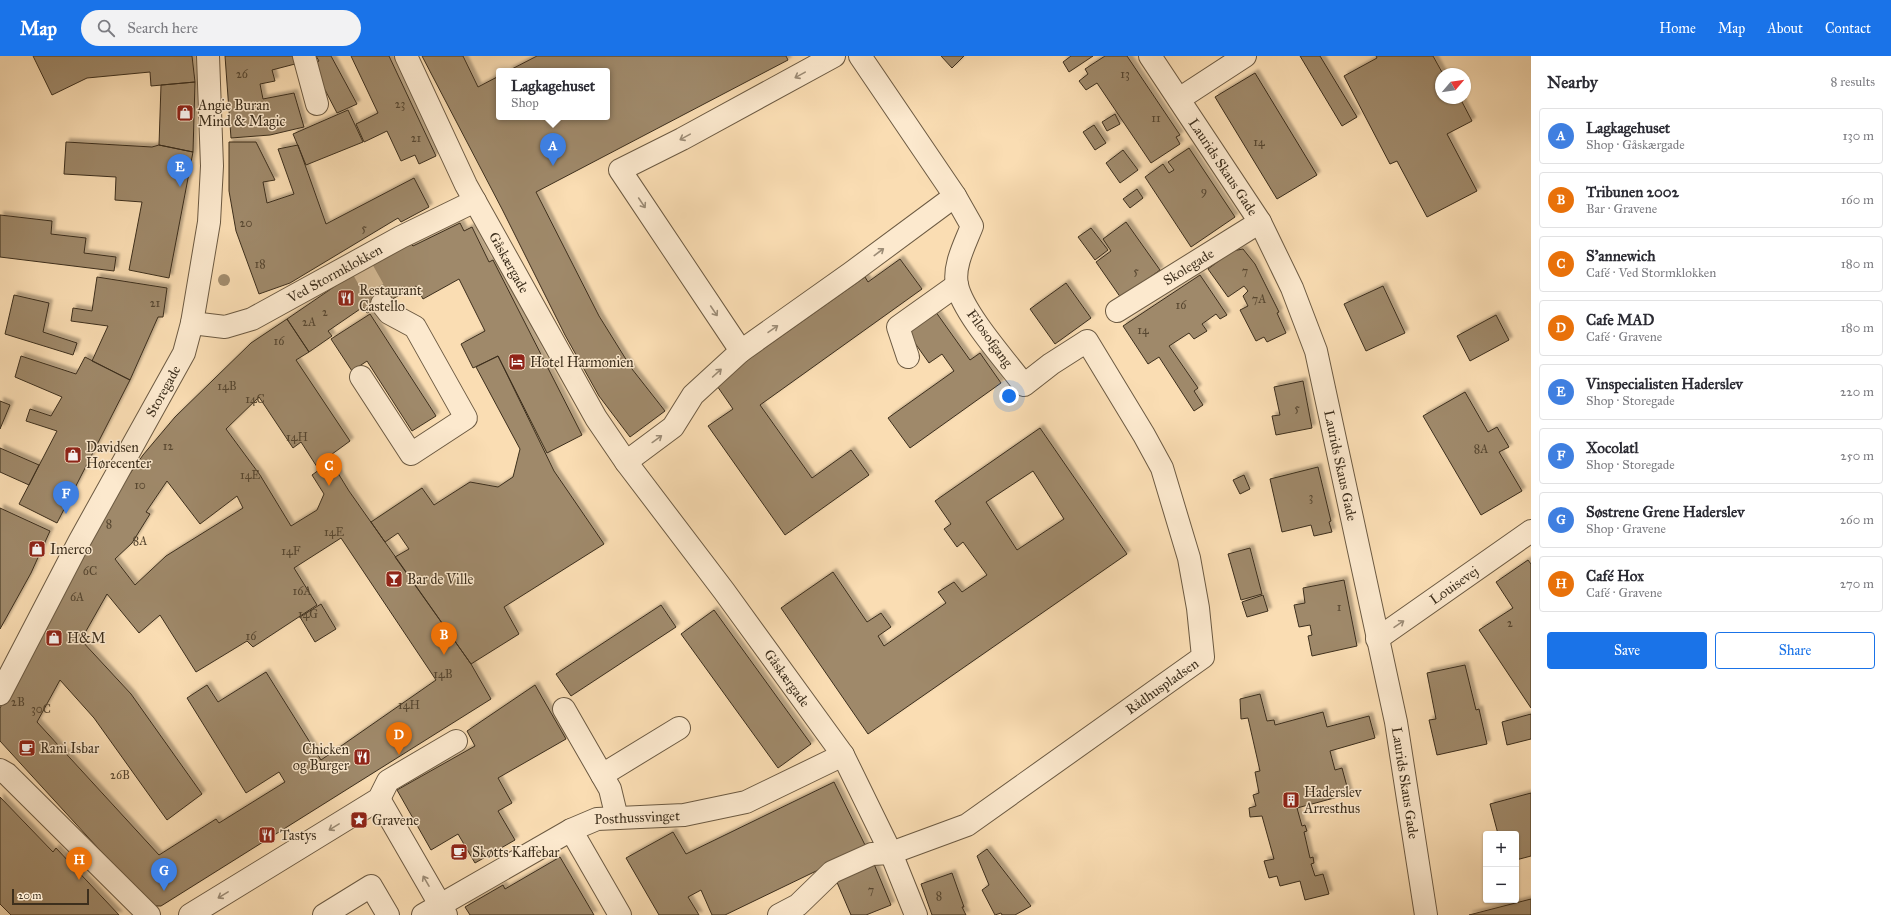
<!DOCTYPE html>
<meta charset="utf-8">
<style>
:root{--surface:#fff;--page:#f2f2f3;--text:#2b2b33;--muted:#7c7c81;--line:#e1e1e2;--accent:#1a73e8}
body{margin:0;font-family:"IM FELL Great Primer",serif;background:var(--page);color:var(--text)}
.controls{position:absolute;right:12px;bottom:12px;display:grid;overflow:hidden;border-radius:4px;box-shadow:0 1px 3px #0004}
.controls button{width:36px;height:36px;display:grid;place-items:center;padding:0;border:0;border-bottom:1px solid var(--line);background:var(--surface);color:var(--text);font:20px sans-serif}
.compass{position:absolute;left:1435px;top:12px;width:36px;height:36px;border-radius:50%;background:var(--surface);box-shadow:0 1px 3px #0004;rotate:61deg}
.scale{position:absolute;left:12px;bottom:10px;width:77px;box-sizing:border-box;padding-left:4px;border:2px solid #3d2f1d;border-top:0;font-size:11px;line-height:14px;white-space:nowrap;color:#3d2f1d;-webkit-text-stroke:3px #fce9ce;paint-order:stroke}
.you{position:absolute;left:1009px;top:340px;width:14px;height:14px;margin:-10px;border:3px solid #fff;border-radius:50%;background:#1a73e8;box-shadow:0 0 0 6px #1a73e833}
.badge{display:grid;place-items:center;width:26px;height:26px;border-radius:50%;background:var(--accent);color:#fff;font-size:13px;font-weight:700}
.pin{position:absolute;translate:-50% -33px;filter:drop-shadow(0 1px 2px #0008)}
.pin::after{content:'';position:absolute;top:21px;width:14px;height:12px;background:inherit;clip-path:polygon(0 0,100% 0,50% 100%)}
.popup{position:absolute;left:496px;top:12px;width:114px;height:52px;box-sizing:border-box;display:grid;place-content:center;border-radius:4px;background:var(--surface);filter:drop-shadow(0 1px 3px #0005);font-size:13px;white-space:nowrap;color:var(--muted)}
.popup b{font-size:15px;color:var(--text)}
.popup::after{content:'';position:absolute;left:50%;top:100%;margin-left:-8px;border:8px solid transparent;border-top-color:var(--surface)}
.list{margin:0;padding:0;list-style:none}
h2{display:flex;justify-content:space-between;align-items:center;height:52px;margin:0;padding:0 16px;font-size:17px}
h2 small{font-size:13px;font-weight:400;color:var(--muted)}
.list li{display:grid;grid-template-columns:26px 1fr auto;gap:12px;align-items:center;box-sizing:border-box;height:56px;margin:0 8px 8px;padding:0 8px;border:1px solid var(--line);border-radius:4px}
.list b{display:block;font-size:15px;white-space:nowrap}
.list p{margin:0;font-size:13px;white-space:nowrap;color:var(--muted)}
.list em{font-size:13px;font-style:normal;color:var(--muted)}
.actions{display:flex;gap:8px;padding:12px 16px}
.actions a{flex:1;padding:9px 0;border:1px solid var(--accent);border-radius:4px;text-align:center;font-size:14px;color:var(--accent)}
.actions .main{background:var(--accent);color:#fff}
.icon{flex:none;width:22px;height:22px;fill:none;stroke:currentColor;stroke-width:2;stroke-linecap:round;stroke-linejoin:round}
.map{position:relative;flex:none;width:1531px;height:859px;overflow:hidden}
header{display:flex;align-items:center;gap:24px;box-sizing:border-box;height:56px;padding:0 20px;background:var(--accent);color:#fff}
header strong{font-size:19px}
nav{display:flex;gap:22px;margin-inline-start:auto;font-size:14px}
.search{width:280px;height:36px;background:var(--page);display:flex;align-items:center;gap:10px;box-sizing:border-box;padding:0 14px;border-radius:22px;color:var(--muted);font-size:15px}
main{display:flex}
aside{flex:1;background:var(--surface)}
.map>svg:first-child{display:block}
</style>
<header>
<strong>Map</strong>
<div class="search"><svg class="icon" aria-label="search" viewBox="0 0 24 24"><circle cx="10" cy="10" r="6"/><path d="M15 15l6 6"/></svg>Search here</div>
<nav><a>Home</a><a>Map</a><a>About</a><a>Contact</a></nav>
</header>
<main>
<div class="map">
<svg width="1531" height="859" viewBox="0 0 1531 859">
<defs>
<filter id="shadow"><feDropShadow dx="3.5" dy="-3.5" stdDeviation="1" flood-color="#0004"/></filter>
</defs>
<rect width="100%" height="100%" fill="#faddb3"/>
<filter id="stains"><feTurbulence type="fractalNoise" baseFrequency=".005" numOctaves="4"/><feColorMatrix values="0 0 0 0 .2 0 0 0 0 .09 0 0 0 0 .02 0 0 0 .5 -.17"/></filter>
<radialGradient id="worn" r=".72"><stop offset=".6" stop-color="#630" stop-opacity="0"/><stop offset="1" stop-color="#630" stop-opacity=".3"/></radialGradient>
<!-- building -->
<path fill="#9f896b" stroke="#3d2f1d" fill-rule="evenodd" filter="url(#shadow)" d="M33,0H192L195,26L151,30L150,16L87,22L52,39Z
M225,0H293L295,8L272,14L275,25L260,28L263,43L294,37L304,71L270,79L231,82Z
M316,0H331L357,48L337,57L312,9L319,5Z
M351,0H389L436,100L419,108L415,99L401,105L387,75L364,86L356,68L378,57Z
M422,0H463L478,31L499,20V61H607V15H508L537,0H786L788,4L536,136L599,260L632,313L665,355L630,381L599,340L565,279L502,153Z
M941,0H964L952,12Z
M1071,0H1093L1069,16L1063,6Z
M1105,0H1127L1180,79L1176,81L1180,88L1151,107L1097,27L1086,34L1079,25L1088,18L1085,13Z
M1300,0H1320L1357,61L1342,70Z
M1376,0H1433L1443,18H1441V42H1460L1472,65L1447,78L1477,135L1427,161L1397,105L1390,108L1344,20L1377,2Z
M1255,17L1317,119L1277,143L1215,41Z
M195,26L193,96L159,89L161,29Z
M348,54L363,86L306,109L293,78Z
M1115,58L1120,68L1107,75L1102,66Z
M1094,69L1106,87L1095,94L1083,76Z
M66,86L152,91L159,89L193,96L169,222L129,214L142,146L115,144L116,121L64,118Z
M229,86H256L275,124L263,126L267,147L294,138L278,93L298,89L326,168L414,122L429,151L401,166L398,162L290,227L259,238L236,175L229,135Z
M1189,92L1235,161L1191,191L1145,121L1163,108L1169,117L1174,114L1168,106Z
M1123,94L1138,114L1120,127L1106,107Z
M1137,133L1143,142L1130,152L1123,143Z
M0,159L52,165L51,178L86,182L84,197L116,201L114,215L0,201Z
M1126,166L1160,214L1121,242L1096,206L1111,195L1103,183Z
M460,167L464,175L472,171L489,206L493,204L582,379L547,397L498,300L473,312L461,288L485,275L459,223L423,243L416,230L367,257L363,251L328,275L332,280L309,296L287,263L347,222L410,187L413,190Z
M1091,172L1108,194L1095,204L1078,181Z
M1243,193L1255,208L1279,256L1277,257L1286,277L1267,286L1264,281L1256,285L1240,254L1248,250L1243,240L1248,235L1244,230L1228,241L1208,213L1232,195Z
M900,203L922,233L760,349L812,422L851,394L869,419L785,479L708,370L733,353L715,327L865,221L868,226Z
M1200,219L1227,259L1220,263L1216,258L1202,268L1207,275L1194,283L1189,277L1169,290L1198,332L1194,335L1203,349L1194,355L1159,301L1148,308L1123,270Z
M97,221L167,232L163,261H158L130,324L92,305L108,270L71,265L73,252L92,255Z
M1066,227L1091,262L1055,288L1030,253Z
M1383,230L1405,277L1366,295L1344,248Z
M14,239L49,247L43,276L77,287L73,299L5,278Z
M933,252L970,304L980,297L1001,327L910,392L888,362L954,315L942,298L929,307L905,273Z
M370,258L436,360L412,375L367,305L352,315L331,283Z
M1496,259L1509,284L1470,305L1457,280Z
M287,263L309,296L296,304L350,385L328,401L349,435L471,608L491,643L161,850H151L0,685V652L115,439L143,399L175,361L251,287ZM259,341L293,392L301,386L319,414L312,419L324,438L317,454L291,470L260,419L226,373ZM167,425L200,468L237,440L243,452L166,500L135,529L115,503L132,487L150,458L146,456ZM341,482L436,624L321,704L266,616L218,646L207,629L187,642L246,737L279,716L285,726L219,767L216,763L159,799L37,666L60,624L94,662L167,764L202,738L131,638L81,584L107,538L139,577L160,559L196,616L247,585L253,591L317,549L294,512Z
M21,300L76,318L85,301L130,324L57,467L19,448L57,375L26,365L30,353L51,360L62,341L15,321Z
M498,300L554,415L604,488L504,551L519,578L471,608L395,501L409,493L398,477L385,486L371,466L422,432L434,449L470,426L498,431L513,421L520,393L476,311Z
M1303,325L1312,372L1276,379L1272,360L1280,359L1274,331Z
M1465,336L1488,376L1497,371L1509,391L1499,396L1522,435L1481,459L1423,360Z
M0,345L10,349L0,373Z
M1040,372L1127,498L868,678L781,552L833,516L867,566L881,557L891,571L878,580L884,590L946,547L938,536L954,526L962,536L987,519L963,486L957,491L944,473L951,468L935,445ZM1033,415L1064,463L1017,494L986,446Z
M0,392L39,409L29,429L0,416Z
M1318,411L1331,465L1329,466L1332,476L1314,480L1311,469L1282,476L1270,423Z
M1244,419L1250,433L1240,438L1233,424Z
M0,452L50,475L31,517L0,573Z
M1250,492L1262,538L1241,544L1228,498Z
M1528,504L1531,508V652L1479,574L1513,552L1496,526Z
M1344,524L1357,590L1312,600L1308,580L1312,579L1310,569L1299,571L1294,549L1305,547L1303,532Z
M1263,539L1268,555L1247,561L1242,546Z
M321,548L336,573L315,586L300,561Z
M661,549L676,571L571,640L556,618Z
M714,554L811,688L778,712L681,578Z
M1465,609L1476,654L1479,653L1487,688L1437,699L1429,664L1436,663L1427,617Z
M535,629L566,683L498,722L512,747L498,755L515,784L475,807L458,778L431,794L397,734L475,690L467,675Z
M1260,638L1267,665L1274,664L1275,669L1323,656L1327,671L1369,660L1375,682L1330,695L1335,714L1342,712L1349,738L1297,752L1302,770L1305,769L1307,775L1304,776L1310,802L1313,801L1314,807L1311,808L1315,820L1323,818L1329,838L1305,844L1300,825L1280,830L1277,820L1269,822L1264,805L1274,803L1262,760L1250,761L1249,752L1256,750L1253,739L1259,737L1255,716L1260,715L1248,662L1241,663L1240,643Z
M1531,658V683L1507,689L1502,666Z
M834,726L866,791L725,859H712L701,834L688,841L699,859H659L626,802L673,776L686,798Z
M1531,737V800L1516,804V778H1498L1490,748Z
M0,741L53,796L56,792L119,859H11L0,848Z
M987,793L1031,850L1015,859H1002L1001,857L995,859L982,834L989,829L977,800Z
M560,801L594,859H470L465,851L503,829L505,833Z
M874,808L891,849L866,859H851L836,824Z
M952,817L964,851H962L966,859H932L921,828Z
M1531,843V859H1469Z"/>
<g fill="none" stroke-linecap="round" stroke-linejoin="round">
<!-- minor-tunnel -->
<path stroke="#d4ba95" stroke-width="22" stroke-dasharray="22 11" stroke-linecap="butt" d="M363,214L382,248"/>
<!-- minor casing -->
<g stroke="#6c5a42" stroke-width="24">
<g id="minor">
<path d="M304,0L317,48"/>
<path id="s1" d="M406,0L466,129L596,362L626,406L724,535L843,699L891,797L916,859"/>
<path id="s2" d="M1150,0L1260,166L1292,232L1316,295L1396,666L1426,859"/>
<path d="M1179,43L1245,0"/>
<path id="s3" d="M1117,255L1260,166"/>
<path id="s4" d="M192,267L225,271L252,263L401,181L475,145"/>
<path d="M741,295L620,114L682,83L834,0"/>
<path d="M908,301L898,271L957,229"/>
<path d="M361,321L411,398L466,362L415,271L389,257L382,248"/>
<path d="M626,406L673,371L693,339L741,295L851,217L955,140"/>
<path id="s5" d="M1377,583L1531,475"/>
<path id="s6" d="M0,638L79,486L184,297L192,267L209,166L212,110L208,0"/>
<path d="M564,653L610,733L617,762"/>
<path d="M0,714L7,718L149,859"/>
<path d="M602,719L679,672"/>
<path d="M379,743L446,859"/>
<path d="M571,774L620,859"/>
<path d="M190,859L379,743L388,725L456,685"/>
<path d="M324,859L371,830L388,859"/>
<path id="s7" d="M423,859L571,774L597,763L684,759L746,746L843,699"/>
<path id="s8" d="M779,859L798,849L832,816L872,798L891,797L967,769L1203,601L1198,552L1189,502L1162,412L1144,379L1087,285L1051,308L1024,329C1006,305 963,257 957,229C953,210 965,188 972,170L955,140L860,0"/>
</g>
</g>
<!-- minor -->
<use href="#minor" stroke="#fce9ce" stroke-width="22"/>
</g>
<!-- trees -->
<circle fill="#a38d6e" cx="224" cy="224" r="6"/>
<!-- one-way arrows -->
<defs><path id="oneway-shaft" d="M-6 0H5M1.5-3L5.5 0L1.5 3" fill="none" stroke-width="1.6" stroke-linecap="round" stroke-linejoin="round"/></defs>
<g stroke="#9c8c76">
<use href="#oneway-shaft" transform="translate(800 19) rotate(151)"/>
<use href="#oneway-shaft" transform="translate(685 81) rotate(151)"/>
<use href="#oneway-shaft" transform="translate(642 147) rotate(56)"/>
<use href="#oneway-shaft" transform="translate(879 196) rotate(-37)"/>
<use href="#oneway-shaft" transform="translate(714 255) rotate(56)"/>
<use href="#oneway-shaft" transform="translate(773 273) rotate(-35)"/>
<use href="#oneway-shaft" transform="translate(717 317) rotate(-42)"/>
<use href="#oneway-shaft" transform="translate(657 383) rotate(-36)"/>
<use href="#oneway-shaft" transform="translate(1399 568) rotate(-34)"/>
<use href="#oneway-shaft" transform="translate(334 771) rotate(149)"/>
<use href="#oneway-shaft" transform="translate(426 825) rotate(-120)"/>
<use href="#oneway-shaft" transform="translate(223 839) rotate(149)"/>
</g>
<!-- icons -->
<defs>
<g id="shop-square" transform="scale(0.9)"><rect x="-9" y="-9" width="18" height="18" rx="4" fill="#8f2418" stroke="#fce9ce"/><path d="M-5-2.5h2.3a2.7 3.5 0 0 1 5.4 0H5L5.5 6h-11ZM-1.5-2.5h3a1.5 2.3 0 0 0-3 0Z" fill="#fff"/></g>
<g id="restaurant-square" transform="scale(0.9)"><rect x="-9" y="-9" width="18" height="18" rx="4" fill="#8f2418" stroke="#fce9ce"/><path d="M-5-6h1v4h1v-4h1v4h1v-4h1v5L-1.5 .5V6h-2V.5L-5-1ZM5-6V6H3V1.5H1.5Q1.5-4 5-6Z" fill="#fff"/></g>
<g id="hotel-square" transform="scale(0.9)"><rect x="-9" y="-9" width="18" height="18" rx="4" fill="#8f2418" stroke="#fce9ce"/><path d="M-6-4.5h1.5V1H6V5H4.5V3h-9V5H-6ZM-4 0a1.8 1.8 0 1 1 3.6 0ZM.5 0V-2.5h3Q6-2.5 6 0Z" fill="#fff"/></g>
<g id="bar-square" transform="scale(0.9)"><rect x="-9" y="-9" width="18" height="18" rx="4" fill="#8f2418" stroke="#fce9ce"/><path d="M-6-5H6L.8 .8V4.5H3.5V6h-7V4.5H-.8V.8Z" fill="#fff"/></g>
<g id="cafe-square" transform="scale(0.9)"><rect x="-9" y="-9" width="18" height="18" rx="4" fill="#8f2418" stroke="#fce9ce"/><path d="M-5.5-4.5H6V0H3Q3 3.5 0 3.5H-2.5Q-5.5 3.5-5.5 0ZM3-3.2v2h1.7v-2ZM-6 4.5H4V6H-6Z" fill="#fff"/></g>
<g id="building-square" transform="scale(0.9)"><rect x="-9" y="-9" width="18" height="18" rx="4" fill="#8f2418" stroke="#fce9ce"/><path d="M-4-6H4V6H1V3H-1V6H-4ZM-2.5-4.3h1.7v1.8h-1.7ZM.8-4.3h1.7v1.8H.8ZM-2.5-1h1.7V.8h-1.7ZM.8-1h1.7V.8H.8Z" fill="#fff"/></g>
<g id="sight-square" transform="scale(0.9)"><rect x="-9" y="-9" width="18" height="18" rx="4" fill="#8f2418" stroke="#fce9ce"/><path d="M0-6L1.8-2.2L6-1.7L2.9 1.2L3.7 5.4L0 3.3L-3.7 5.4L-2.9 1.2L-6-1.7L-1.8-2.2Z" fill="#fff"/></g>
</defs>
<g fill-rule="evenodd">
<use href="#shop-square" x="185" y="57"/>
<use href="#restaurant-square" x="346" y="242"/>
<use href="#hotel-square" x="517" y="306"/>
<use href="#shop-square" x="73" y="399"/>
<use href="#shop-square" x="37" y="493"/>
<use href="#bar-square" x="394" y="523"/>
<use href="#shop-square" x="54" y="582"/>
<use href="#cafe-square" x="27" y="692"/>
<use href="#restaurant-square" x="362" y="701"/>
<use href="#building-square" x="1291" y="744"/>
<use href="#sight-square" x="359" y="764"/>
<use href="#restaurant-square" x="267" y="779"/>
<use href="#cafe-square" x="459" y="796"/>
</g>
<g text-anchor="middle" stroke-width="3" stroke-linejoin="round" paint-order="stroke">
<!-- number labels -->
<g font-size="12" fill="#564630">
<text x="242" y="22">26</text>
<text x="1125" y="22">13</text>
<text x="400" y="52">23</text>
<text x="1156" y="66">11</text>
<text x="416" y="86">21</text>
<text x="1259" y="90">14</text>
<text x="1204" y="139">9</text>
<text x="246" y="171">20</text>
<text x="364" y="176">5</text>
<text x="260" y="212">18</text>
<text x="1136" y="219">5</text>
<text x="1245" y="219">7</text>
<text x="1259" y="247">7A</text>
<text x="155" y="251">21</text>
<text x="1181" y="253">16</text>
<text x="325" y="260">2</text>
<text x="309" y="270">2A</text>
<text x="1143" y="278">14</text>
<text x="279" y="289">16</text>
<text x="227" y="334">14B</text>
<text x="255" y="347">14C</text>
<text x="1297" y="356">5</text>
<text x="297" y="385">14H</text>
<text x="168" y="394">12</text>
<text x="1481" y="397">8A</text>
<text x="250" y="423">14E</text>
<text x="140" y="433">10</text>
<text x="1311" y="445">3</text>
<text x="109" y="472">8</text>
<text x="334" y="480">14E</text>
<text x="140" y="489">8A</text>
<text x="291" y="499">14F</text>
<text x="90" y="519">6C</text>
<text x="302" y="539">16A</text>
<text x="77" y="545">6A</text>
<text x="1339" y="555">1</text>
<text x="308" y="562">14G</text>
<text x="1510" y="571">2</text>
<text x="251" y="584">16</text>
<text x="443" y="622">14B</text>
<text x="18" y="650">2B</text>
<text x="409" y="653">14H</text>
<text x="41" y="657">30C</text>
<text x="120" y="723">26B</text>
<text x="871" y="838">7</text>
<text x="939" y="844">8</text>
</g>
<!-- poi labels -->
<g font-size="14" fill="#3d2f1d" stroke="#fce9ce" text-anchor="start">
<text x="198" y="54">Angie Buran<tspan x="198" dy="16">Mind &amp; Magic</tspan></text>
<text x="359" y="239">Restaurant<tspan x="359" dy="16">Castello</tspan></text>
<text x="530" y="311">Hotel Harmonien</text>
<text x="86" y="396">Davidsen<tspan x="86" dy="16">Hørecenter</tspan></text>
<text x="50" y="498">Imerco</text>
<text x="407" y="528">Bar de Ville</text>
<text x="67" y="587">H&amp;M</text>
<text x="40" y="697">Rani Isbar</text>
<text x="349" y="698" text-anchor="end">Chicken<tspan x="349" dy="16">og Burger</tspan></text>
<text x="1304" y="741">Haderslev<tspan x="1304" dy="16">Arresthus</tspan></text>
<text x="372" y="769">Gravene</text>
<text x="280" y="784">Tastys</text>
<text x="472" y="801">Skøtts Kaffebar</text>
</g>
<!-- street labels -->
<g font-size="14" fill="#3d2f1d" stroke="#fce9ce">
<text dy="5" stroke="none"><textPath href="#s2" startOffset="133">Laurids Skaus Gade</textPath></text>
<text dy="5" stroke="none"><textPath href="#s1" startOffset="231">Gåskærgade</textPath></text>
<text dy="5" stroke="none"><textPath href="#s3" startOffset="84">Skolegade</textPath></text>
<text dy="5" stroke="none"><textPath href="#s4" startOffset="156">Ved Stormklokken</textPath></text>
<text transform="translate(990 282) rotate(54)" y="5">Filosofgang</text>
<text dy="5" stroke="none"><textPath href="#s6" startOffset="344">Storegade</textPath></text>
<text dy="5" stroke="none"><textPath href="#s2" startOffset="457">Laurids Skaus Gade</textPath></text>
<text dy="5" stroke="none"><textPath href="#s5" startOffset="94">Louisevej</textPath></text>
<text dy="5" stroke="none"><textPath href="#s1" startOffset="732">Gåskærgade</textPath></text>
<text dy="5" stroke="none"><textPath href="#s8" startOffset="452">Rådhuspladsen</textPath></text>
<text dy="5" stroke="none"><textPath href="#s2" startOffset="781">Laurids Skaus Gade</textPath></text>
<text dy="5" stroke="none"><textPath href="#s7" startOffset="239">Posthussvinget</textPath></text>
</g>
</g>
<rect width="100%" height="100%" filter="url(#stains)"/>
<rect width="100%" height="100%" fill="url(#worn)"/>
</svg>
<div class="controls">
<button>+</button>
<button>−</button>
</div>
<svg class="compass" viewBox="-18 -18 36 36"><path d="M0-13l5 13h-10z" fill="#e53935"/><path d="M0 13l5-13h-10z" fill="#7c7c81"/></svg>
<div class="scale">20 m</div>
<div class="you"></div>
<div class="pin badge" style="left:553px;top:110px;background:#3f7fe0">A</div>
<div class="popup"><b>Lagkagehuset</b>Shop</div>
<div class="pin badge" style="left:444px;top:599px;background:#e8710a">B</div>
<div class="pin badge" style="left:329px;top:430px;background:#e8710a">C</div>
<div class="pin badge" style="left:399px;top:699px;background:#e8710a">D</div>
<div class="pin badge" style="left:180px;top:131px;background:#3f7fe0">E</div>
<div class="pin badge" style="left:66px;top:458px;background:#3f7fe0">F</div>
<div class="pin badge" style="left:164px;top:835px;background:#3f7fe0">G</div>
<div class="pin badge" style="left:79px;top:824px;background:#e8710a">H</div>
</div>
<aside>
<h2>Nearby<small>8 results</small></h2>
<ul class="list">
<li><span class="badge" style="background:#3f7fe0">A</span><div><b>Lagkagehuset</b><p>Shop · Gåskærgade</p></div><em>130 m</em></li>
<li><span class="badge" style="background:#e8710a">B</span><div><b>Tribunen 2002</b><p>Bar · Gravene</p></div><em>160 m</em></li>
<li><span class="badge" style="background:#e8710a">C</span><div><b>S'annewich</b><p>Café · Ved Stormklokken</p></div><em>180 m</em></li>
<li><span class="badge" style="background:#e8710a">D</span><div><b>Cafe MAD</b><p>Café · Gravene</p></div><em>180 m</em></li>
<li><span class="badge" style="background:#3f7fe0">E</span><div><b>Vinspecialisten Haderslev</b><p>Shop · Storegade</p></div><em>220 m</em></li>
<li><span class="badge" style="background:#3f7fe0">F</span><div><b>Xocolatl</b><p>Shop · Storegade</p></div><em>250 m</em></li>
<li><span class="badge" style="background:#3f7fe0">G</span><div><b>Søstrene Grene Haderslev</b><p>Shop · Gravene</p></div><em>260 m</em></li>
<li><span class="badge" style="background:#e8710a">H</span><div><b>Café Hox</b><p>Café · Gravene</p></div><em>270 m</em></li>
</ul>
<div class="actions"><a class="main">Save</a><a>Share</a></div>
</aside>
</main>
